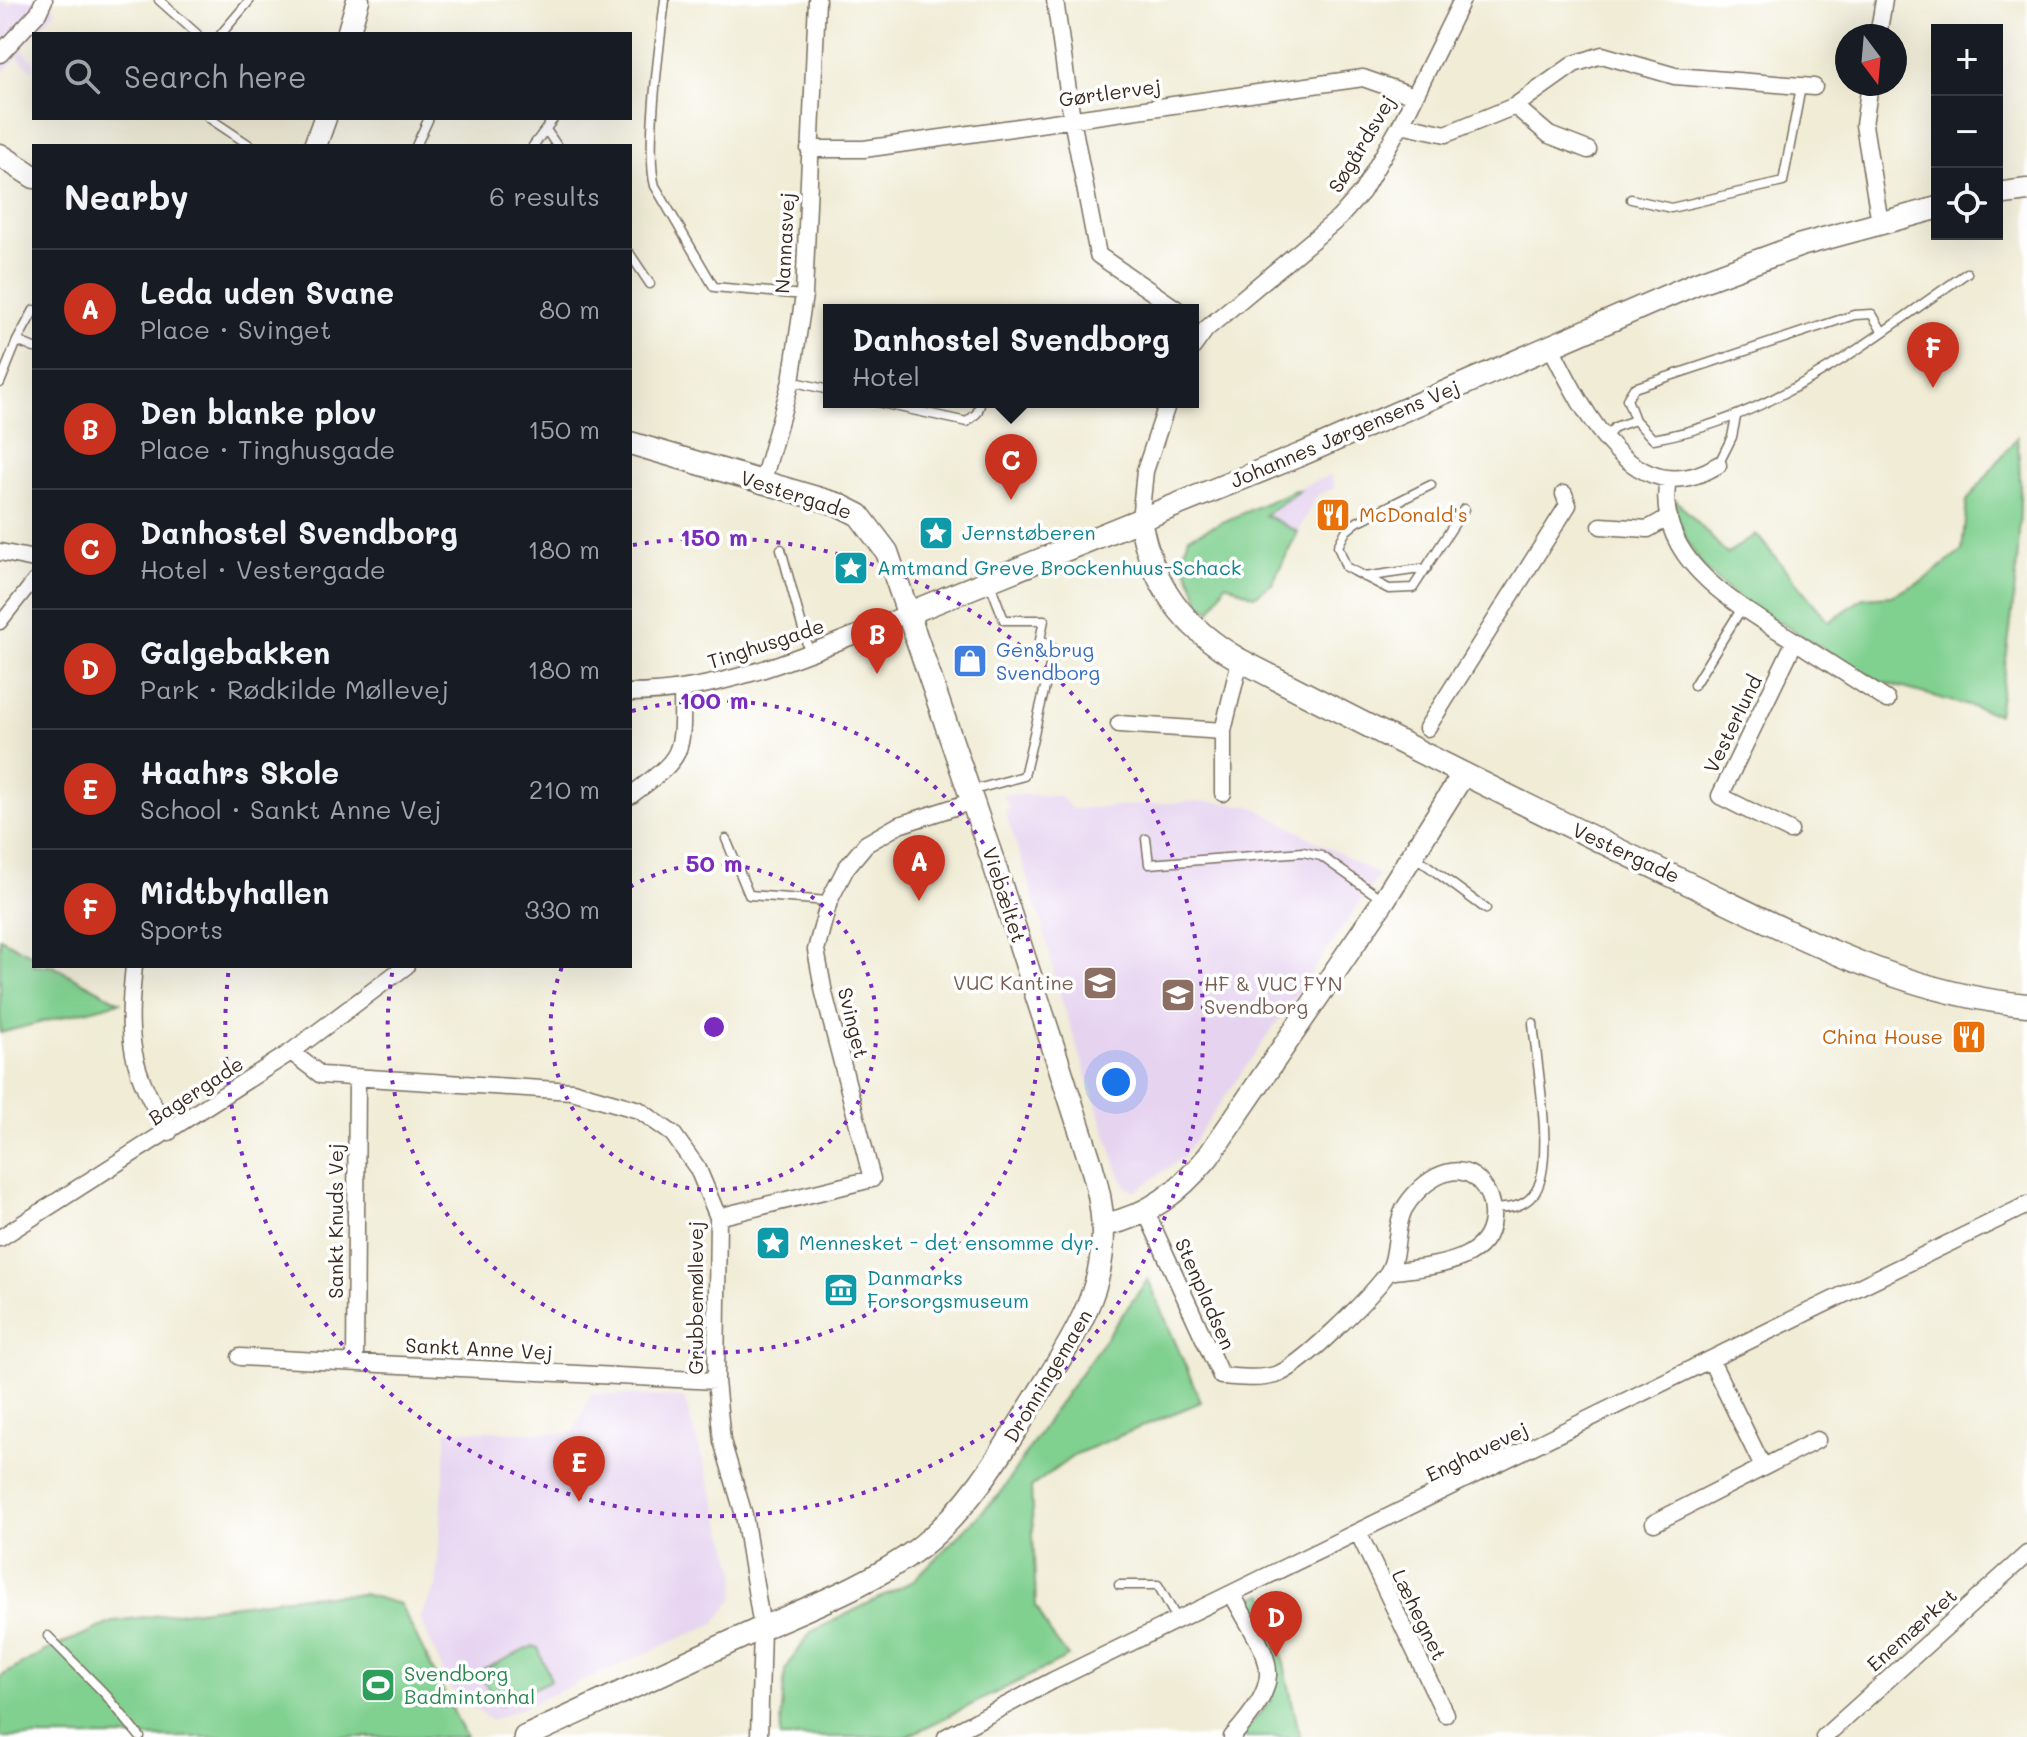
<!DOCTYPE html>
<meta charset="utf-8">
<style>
:root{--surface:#171b24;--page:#242831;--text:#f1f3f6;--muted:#9ea1a6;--line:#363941;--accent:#c8321e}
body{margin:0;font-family:Mali,sans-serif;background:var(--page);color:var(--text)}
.controls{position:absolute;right:24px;top:24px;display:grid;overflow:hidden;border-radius:0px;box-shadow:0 8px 32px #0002}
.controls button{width:72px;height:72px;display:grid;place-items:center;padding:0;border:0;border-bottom:2px solid var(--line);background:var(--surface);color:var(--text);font:40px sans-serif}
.compass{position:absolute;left:1835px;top:24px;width:72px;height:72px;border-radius:50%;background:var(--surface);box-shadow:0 8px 32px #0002;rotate:164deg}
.you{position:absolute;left:1116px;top:1082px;width:28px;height:28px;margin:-20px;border:6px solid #fff;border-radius:50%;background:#1a73e8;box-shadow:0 0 0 12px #1a73e833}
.badge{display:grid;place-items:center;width:52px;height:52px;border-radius:50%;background:var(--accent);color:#fff;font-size:26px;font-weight:700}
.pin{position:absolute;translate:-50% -66px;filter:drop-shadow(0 2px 4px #0008)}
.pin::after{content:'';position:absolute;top:42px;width:28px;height:24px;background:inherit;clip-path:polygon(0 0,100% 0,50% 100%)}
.popup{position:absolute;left:823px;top:304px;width:376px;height:104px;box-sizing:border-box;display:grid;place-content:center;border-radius:0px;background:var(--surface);filter:drop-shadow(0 2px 6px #0005);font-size:26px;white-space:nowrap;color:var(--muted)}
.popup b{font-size:30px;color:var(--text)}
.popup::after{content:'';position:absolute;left:50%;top:100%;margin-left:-16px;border:16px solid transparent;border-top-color:var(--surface)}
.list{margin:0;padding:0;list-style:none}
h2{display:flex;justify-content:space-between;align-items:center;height:104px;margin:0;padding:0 32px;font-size:34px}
h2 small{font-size:26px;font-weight:400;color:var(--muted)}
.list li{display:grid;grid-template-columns:52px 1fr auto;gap:24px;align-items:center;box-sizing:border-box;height:120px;padding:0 32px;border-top:2px solid var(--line)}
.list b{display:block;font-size:30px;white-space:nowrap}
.list p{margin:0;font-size:26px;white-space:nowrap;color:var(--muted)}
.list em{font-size:26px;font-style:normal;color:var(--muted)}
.icon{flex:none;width:44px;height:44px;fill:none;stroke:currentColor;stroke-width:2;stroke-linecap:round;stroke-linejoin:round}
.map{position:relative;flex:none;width:2027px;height:1737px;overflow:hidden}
.search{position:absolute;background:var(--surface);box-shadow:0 8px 32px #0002;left:32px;top:32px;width:600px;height:88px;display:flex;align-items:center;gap:20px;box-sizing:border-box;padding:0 28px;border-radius:0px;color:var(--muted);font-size:30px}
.panel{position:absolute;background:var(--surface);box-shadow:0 8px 32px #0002;left:32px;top:144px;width:600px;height:824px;border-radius:0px}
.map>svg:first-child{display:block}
</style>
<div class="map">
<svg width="2027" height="1737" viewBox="0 0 2027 1737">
<rect width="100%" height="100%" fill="#fff"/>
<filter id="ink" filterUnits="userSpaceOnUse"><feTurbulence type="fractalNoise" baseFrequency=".0125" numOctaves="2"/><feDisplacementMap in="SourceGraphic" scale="16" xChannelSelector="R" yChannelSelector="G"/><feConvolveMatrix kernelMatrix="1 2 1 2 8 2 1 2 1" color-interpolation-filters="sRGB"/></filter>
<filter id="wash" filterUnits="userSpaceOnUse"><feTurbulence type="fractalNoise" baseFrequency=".006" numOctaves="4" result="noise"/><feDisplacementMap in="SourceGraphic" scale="32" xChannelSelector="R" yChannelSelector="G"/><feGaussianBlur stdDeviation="1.8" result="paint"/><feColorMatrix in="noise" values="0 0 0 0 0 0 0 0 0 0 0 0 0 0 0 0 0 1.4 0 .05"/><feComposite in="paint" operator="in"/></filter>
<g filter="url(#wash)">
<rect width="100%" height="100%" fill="#f0ecd6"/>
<!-- built -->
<path fill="#e6d3f0" d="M0,0L9,6L14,0H48L56,10L21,49L34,61V72L17,57L0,75V28L4,23L0,19Z
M1330,475L1335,488L1317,495L1298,532L1264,515L1299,491L1295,490Z
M1002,794L1060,796L1072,809L1204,801L1252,806L1379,875L1183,1157L1136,1191L1127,1188L1119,1172L1057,986L1043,927L1005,811L1010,808Z
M592,1393L684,1398L736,1571L735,1597L715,1623L491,1721L451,1689L420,1618L436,1587L447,1430L573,1433Z"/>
<!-- green -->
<path fill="#80d090" stroke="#5e7d57" stroke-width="2" d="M2017,437C2027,517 2011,630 1998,714L1878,681L1732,594L1703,567L1685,538L1676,514V500L1727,554L1756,534L1829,622L1863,598L1891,596L1921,582L1962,551L1967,501Z
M1295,490H1300L1265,515L1298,532L1272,584L1254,596L1226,583L1211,611L1201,603L1182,558L1189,537Z
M0,938L34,956V966H53L120,1002L0,1033Z
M1148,1279L1201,1402L1076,1454L1031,1487L1036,1606L1050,1633L1068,1657L906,1737H780L785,1670L811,1632L913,1581L1000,1494L1052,1413Z
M1264,1593L1271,1604L1300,1737H1239L1271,1701L1274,1687L1249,1609L1253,1598Z
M363,1594L400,1604L466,1737H0V1677L43,1652L115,1621L304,1596Z
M533,1646L538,1648L551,1680L500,1705L496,1703L481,1676L483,1670Z"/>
</g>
<g filter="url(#ink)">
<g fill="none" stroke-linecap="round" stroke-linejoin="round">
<!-- service casing -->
<g stroke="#7a6e5e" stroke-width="11">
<path id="service" d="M159,0L197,34
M665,0C660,41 645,151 655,186L714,287L804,295
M221,34L250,0
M209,118L251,146
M547,131L557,146
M416,146L429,118
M533,146L554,118
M1631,199L1671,208L1783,182L1801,87
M630,254L650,284
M1882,331L1872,314L1854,315L1634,388L1627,399L1635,420L1653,439C1774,419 1868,341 1967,273
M17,341L34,310
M791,381L829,390
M0,383L17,341L34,348
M876,402L967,422L977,413L981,402
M1605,438L1615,427L1635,420
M1718,465L1732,437L1736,417
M1431,485L1357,522L1346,531L1338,546L1346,567L1389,589L1413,588L1464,509
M781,549L809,652
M1364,577L1427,568
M1694,685L1742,608
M970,791L1024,776L1054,649L1040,640L1044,620H1004L989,581
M726,839L749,895L828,901
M1146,839L1149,864L1303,852L1321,856L1383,900
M1413,855L1486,909
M1493,1209C1508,1208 1522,1208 1533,1195C1557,1168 1536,1061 1533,1023
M1119,1585H1158L1177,1619
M48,1636L106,1695L140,1737"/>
</g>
<!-- pedestrian casing -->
<g stroke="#7a6e5e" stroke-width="15">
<path id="pedestrian" d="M0,623L34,580"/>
</g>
<!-- minor casing -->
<g stroke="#7a6e5e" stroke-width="19">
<path id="minor" d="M1055,0L1072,119L1098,255L1178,310
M1878,36L1884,0
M0,54L38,13L44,0
M1870,84L1864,125L1880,223
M1515,106L1549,135L1588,150
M1401,124L1446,134L1515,106L1574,64L1602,55L1675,76L1814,87
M809,149H864L1363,78L1414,96
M1550,345C1581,407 1633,517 1718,465
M1193,347L1206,329L1339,218L1362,192L1401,124L1462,0
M1668,479C1653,560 1737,605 1795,641L1720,796L1790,831
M762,484L791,381L804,295L817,0
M1140,520L1145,471L1168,402
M1601,526L1648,529L1669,517
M0,552L34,559
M1795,641L1887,700
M630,693C727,693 821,648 909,613
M1119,724L1223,731
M1427,728L1568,505L1564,494
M1223,793V731L1240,660
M630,796C683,756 683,758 682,690
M134,966C126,1041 130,1068 169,1132
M291,1052L321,1075L572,1091L639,1110L673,1134L698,1169L718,1217L716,1381L722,1441L744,1515L762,1628L759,1737
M1146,1212L1221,1376C1238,1377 1258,1380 1275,1375C1299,1369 1371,1296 1387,1274C1399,1257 1394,1228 1404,1209C1417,1186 1453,1156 1478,1180C1488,1190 1493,1204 1492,1218C1489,1266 1425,1266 1389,1272
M718,1217L872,1179L824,993L816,950L829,901L846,868L866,844L899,825L973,801
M0,1238L291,1052L406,966
M240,1357L716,1381
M1711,1361L1763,1467
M355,1363L357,1078
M1654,1523L1817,1440
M1358,1532L1445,1714
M946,1737L1052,1681L2027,1205
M1232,1737C1290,1672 1269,1663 1232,1594
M1824,1737L2027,1554"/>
</g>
<!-- tertiary casing -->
<g stroke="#7a6e5e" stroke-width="25">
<path id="tertiary" d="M348,34L358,0
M315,146L325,118
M0,155L34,177
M1997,194L2027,190
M1140,520C1152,584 1183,628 1240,660C1387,736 1534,810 1683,881C1795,934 1902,994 2027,1005
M909,613L1300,455L1697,283L1801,245L1937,208
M1105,1225C1150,1215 1179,1192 1208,1157L1384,900L1462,776
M525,1737C604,1701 683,1663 762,1628C815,1605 872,1583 919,1548C975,1504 1010,1438 1047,1380C1095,1304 1119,1254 1091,1164L993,861L887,552L859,515L837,504L630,443"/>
</g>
<!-- service -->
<use href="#service" stroke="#fff" stroke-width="8"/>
<!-- pedestrian -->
<use href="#pedestrian" stroke="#fff" stroke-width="12"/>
<!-- minor -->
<use href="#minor" stroke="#fff" stroke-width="16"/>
<!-- tertiary -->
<use href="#tertiary" stroke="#fff" stroke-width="22"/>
</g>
</g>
<!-- distance rings -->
<g fill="none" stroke="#7b2cbf" stroke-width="4" stroke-dasharray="4 8">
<path d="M630 887A163 163 0 1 1 562 967"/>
<path d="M632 711A326 326 0 1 1 393 968"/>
<path d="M633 545A489 489 0 1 1 229 967"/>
</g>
<!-- icons -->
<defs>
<g id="restaurant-square" transform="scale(1.8)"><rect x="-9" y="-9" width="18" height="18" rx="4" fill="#e8710a" stroke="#fff"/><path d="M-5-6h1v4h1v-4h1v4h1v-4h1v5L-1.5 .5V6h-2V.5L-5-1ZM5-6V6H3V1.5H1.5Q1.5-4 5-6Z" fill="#fff"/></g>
<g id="sight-square" transform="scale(1.8)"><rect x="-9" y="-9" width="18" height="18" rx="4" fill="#0f9aa8" stroke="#fff"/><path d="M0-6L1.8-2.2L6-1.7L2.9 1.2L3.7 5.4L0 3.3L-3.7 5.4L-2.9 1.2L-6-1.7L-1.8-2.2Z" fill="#fff"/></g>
<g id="shop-square" transform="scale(1.8)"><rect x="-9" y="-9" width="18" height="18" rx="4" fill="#3f7fe0" stroke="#fff"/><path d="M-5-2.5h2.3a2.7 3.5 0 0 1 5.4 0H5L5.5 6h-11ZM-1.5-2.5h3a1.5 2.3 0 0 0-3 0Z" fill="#fff"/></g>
<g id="school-square" transform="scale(1.8)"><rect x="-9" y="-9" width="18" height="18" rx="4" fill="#8d6e63" stroke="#fff"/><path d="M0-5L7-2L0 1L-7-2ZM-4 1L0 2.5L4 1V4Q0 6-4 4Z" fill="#fff"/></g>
<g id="university-square" transform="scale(1.8)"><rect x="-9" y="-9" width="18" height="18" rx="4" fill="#8d6e63" stroke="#fff"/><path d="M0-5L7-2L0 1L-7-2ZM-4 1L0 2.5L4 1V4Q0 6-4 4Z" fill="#fff"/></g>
<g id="museum-square" transform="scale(1.8)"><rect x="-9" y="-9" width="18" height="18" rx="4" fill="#0f9aa8" stroke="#fff"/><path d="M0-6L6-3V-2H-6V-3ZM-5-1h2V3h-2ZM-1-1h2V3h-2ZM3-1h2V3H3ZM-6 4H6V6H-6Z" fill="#fff"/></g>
<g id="stadium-square" transform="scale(1.8)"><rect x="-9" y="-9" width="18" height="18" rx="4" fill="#2e9e5b" stroke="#fff"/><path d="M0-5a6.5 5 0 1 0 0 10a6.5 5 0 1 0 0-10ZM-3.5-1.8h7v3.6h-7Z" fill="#fff"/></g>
</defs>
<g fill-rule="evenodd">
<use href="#restaurant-square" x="1333" y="515"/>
<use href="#sight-square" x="936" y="533"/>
<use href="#sight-square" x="851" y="568"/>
<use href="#shop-square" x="970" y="661"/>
<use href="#school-square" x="1100" y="983"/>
<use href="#university-square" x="1178" y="995"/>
<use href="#restaurant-square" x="1969" y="1037"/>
<use href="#sight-square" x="773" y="1243"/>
<use href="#museum-square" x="841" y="1290"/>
<use href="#stadium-square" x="378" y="1685"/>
</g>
<g text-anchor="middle" stroke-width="7" stroke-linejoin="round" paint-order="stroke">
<!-- street labels -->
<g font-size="20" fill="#3b2a1e" stroke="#fff">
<text transform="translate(1110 93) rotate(-8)" y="7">Gørtlervej</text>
<text transform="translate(1362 144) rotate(-59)" y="7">Søgårdsvej</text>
<text transform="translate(785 243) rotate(-87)" y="7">Nannasvej</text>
<text transform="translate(1345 434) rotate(-23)" y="7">Johannes Jørgensens Vej</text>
<text transform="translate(796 495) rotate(18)" y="7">Vestergade</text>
<text transform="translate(766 644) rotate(-18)" y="7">Tinghusgade</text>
<text transform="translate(1733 724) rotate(-64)" y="7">Vesterlund</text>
<text transform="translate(1626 853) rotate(25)" y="7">Vestergade</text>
<text transform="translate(1004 895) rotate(72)" y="7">Viebæltet</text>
<text transform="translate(853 1023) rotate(76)" y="7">Svinget</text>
<text transform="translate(196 1091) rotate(-33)" y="7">Bagergade</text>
<text transform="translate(336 1221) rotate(-90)" y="7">Sankt Knuds Vej</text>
<text transform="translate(1205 1294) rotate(66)" y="7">Stenpladsen</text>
<text transform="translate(696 1298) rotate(-90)" y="7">Grubbemøllevej</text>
<text transform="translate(479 1349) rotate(3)" y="7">Sankt Anne Vej</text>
<text transform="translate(1048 1376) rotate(-59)" y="7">Dronningemaen</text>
<text transform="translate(1477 1452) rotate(-26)" y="7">Enghavevej</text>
<text transform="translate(1419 1615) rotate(64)" y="7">Læhegnet</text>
<text transform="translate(1912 1630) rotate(-42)" y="7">Enemærket</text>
</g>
<!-- food labels -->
<g font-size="20" fill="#c56008" stroke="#fff" text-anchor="start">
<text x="1359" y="522">McDonald's</text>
<text x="1943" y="1044" text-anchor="end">China House</text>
</g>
<!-- culture labels -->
<g font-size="20" fill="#0d838f" stroke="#fff" text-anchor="start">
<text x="962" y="540">Jernstøberen</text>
<text x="877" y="575">Amtmand Greve Brockenhuus-Schack</text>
<text x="799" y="1250">Mennesket - det ensomme dyr.</text>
<text x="867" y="1285">Danmarks<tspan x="867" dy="23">Forsorgsmuseum</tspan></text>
</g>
<!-- shop labels -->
<g font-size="20" fill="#366cbe" stroke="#fff" text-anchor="start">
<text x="996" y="657">Gen&amp;brug<tspan x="996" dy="23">Svendborg</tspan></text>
</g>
<!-- education labels -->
<g font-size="20" fill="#785e54" stroke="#fff" text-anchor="end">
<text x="1074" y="990">VUC Kantine</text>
<text x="1204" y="991" text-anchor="start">HF &amp; VUC FYN<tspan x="1204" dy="23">Svendborg</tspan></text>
</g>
<!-- leisure labels -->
<g font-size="20" fill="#27864d" stroke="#fff" text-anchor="start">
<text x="404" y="1681">Svendborg<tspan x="404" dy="23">Badmintonhal</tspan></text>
</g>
</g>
<circle cx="714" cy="1027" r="12" fill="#7b2cbf" stroke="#fff" stroke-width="4"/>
<g font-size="24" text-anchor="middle" font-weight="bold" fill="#7b2cbf" stroke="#fff" stroke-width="7" stroke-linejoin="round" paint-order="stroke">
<text x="714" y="546">150 m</text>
<text x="714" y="709">100 m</text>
<text x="714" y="872">50 m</text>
</g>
</svg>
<div class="controls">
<button>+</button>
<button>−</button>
<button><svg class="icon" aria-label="locate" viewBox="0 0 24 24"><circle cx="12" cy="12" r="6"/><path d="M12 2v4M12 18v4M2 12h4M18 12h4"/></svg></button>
</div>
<svg class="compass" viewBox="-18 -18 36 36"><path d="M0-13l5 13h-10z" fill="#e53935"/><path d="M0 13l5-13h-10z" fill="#9ea1a6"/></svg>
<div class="you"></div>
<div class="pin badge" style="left:919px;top:901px">A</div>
<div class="pin badge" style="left:877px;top:674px">B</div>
<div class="pin badge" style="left:1011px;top:500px">C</div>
<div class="popup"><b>Danhostel Svendborg</b>Hotel</div>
<div class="pin badge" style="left:1276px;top:1657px">D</div>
<div class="pin badge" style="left:579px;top:1502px">E</div>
<div class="pin badge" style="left:1933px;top:388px">F</div>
<div class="search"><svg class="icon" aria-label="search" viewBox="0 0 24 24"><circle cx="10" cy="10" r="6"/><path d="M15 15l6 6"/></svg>Search here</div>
<section class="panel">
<h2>Nearby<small>6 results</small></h2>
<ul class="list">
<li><span class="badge">A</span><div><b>Leda uden Svane</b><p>Place · Svinget</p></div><em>80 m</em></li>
<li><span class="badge">B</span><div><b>Den blanke plov</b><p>Place · Tinghusgade</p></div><em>150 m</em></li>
<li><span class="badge">C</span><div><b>Danhostel Svendborg</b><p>Hotel · Vestergade</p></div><em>180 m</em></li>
<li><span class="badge">D</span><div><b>Galgebakken</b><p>Park · Rødkilde Møllevej</p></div><em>180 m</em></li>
<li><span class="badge">E</span><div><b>Haahrs Skole</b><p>School · Sankt Anne Vej</p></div><em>210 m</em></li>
<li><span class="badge">F</span><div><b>Midtbyhallen</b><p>Sports</p></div><em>330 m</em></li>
</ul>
</section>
</div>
